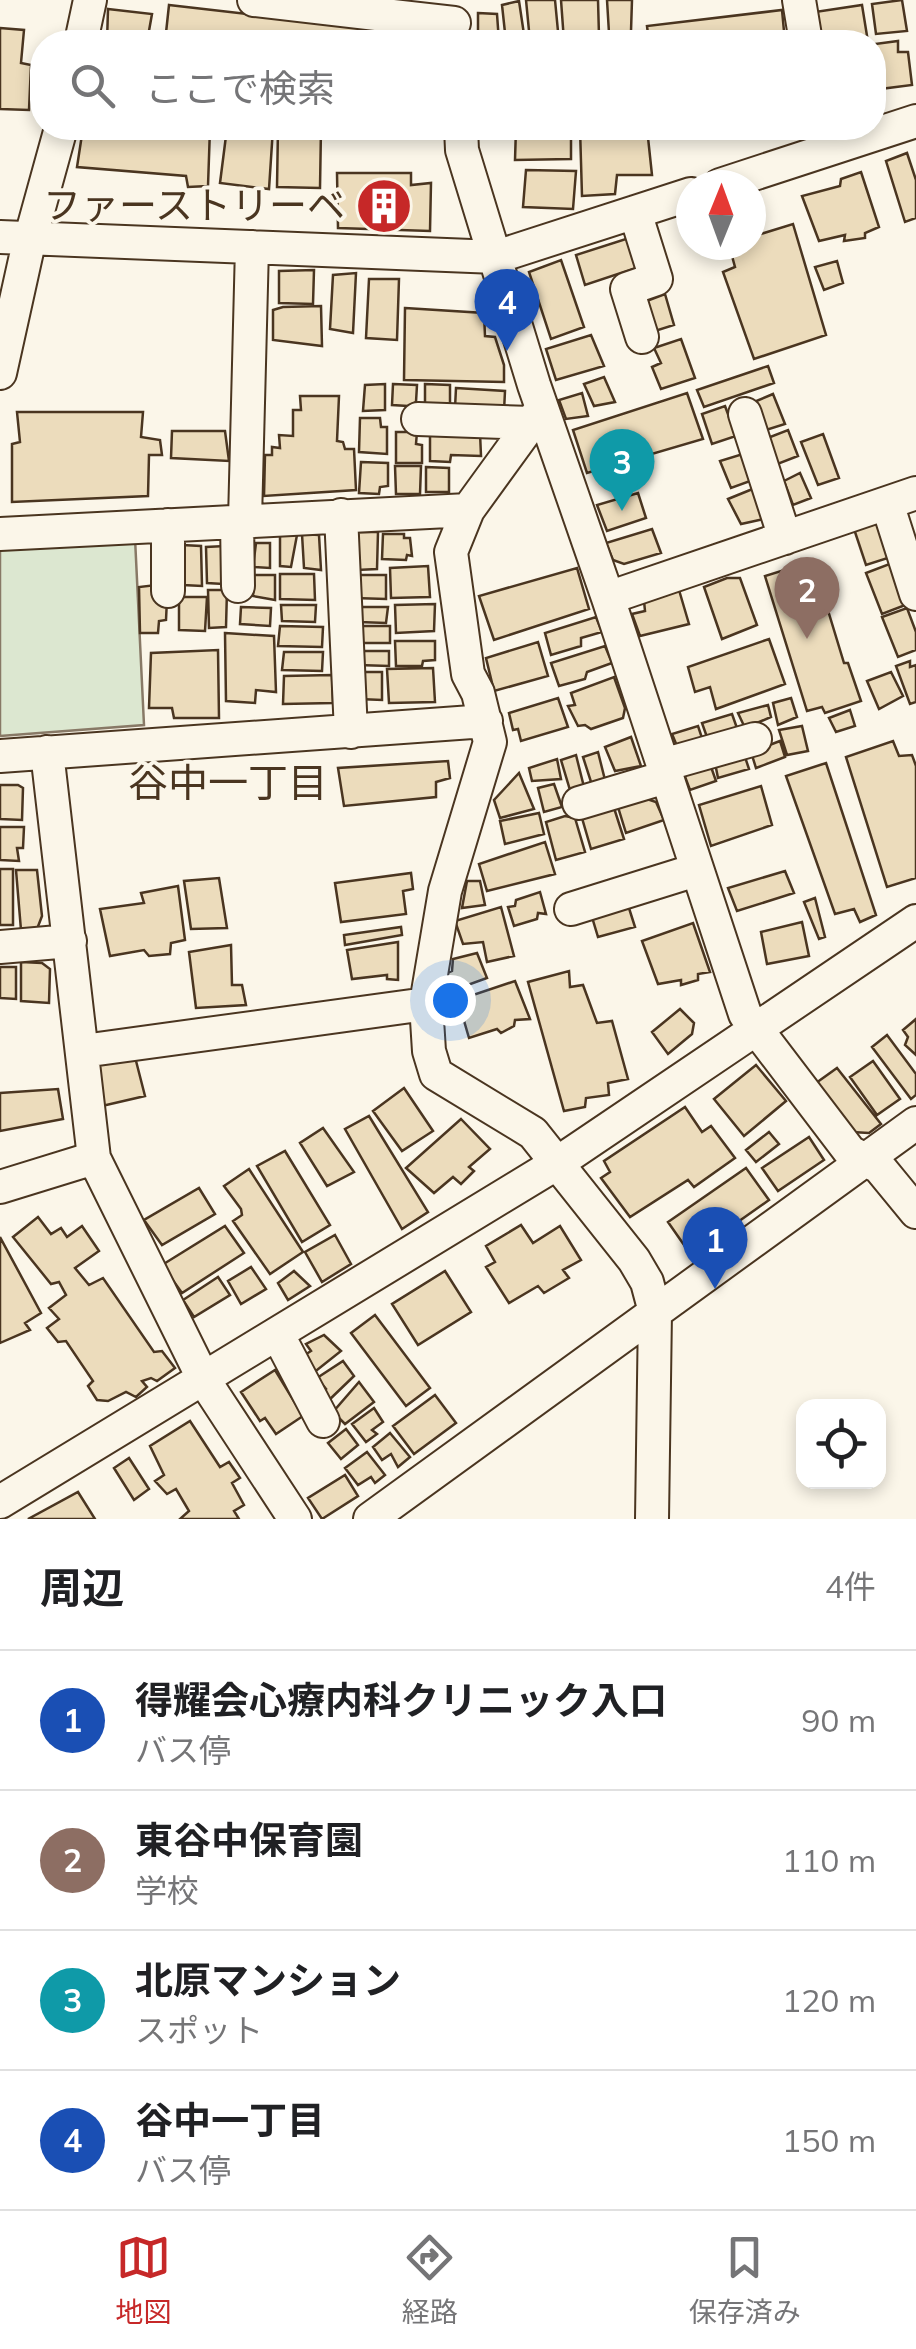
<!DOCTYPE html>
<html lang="ja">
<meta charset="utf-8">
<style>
:root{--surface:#fff;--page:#f6f6f6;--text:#202124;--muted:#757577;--line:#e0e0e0;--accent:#c62828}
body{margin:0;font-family:Mulish,"Noto Sans JP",sans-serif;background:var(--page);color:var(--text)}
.controls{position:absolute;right:30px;bottom:30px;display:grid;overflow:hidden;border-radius:20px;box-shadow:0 5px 15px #0003}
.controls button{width:90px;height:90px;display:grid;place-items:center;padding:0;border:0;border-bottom:2px solid var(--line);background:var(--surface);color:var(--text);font:50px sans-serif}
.compass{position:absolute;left:676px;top:170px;width:90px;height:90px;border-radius:50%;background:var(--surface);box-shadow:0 5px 15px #0003;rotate:1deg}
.you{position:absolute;left:450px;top:1000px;width:35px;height:35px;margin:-25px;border:8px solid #fff;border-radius:50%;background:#1a73e8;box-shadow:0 0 0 15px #1a73e833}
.badge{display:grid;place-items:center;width:65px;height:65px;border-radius:50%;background:var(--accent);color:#fff;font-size:32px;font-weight:700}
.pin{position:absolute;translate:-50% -82px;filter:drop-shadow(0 2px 5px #0008)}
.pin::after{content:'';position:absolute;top:52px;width:35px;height:30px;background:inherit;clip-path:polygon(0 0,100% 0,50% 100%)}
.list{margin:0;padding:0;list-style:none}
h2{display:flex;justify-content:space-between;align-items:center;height:130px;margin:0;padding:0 40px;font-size:42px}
h2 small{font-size:32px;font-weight:400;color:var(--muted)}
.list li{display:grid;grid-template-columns:65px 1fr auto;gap:30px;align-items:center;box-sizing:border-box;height:140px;padding:0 40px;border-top:2px solid var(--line)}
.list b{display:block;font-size:38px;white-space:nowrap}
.list p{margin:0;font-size:32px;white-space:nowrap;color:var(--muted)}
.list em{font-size:32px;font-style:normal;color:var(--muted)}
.icon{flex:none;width:55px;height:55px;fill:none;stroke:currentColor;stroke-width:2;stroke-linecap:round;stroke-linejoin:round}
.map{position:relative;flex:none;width:916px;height:1519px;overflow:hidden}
.search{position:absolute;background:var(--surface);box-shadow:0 5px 15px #0003;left:30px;right:30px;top:30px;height:110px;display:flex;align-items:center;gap:25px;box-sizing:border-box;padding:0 35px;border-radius:40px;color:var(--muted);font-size:38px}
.sheet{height:690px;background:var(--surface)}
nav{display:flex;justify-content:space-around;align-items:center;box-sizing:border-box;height:140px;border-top:2px solid var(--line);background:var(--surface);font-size:28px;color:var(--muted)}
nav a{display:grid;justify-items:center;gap:5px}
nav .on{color:var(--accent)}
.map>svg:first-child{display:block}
</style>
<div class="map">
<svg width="916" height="1519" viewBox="0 0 916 1519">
<rect width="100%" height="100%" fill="#fbf6e9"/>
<!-- pitch -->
<path fill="#dce7d0" stroke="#887966" stroke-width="2.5" d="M135,538L144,725L0,736V545Z"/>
<!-- building -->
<path fill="#ecdcbc" stroke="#4a3520" stroke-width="2.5" d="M526,0H555L559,42L530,41Z
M561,0H598L599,36L564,41Z
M607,0H632L631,31L609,33Z
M902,0L907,31L876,34L872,4Z
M519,1L525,41L506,42L502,5Z
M169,5L438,36V42H165Z
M862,5L868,42H820L815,12Z
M108,9L152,14L147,42H107Z
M782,10L785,42H649L647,26Z
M478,13L497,14L499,42H478Z
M0,28L24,30L21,63L31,65L29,110L0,109Z
M898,41V52H908L912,85L880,89L875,44Z
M83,128H210L208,186L188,187L186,176L77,167Z
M227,128H273L269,189L220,183Z
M278,128H321L320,188L277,187Z
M370,128H441V135Z
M516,128H571V159L515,160Z
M580,128H647L652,175H617L615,194L582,196Z
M907,153L916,180V218L905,222L886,161Z
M526,170L576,171L573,209L523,207Z
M861,172L879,227L865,233V238L844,241L845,235L819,241L802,196L840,186L841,179Z
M337,173H411V185L431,183L430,231L338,228Z
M793,224L826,335L754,359L723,272L735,267L729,245H751V237Z
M629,238L642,266L585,285L576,255Z
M561,260L584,327L551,339L529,272Z
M837,261L843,283L824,290L815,267Z
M314,270L313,304L279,303V271Z
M356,273L353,333L330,329L333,275Z
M369,279H399L397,340L366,338Z
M665,294L674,325L655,331L644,302Z
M321,306L322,346L273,340V310L283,307Z
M405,308L484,313L485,336L495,337L504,365V382L404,380Z
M591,335L604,366L556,380L546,349Z
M681,339L695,378L661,389L652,367L661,363L654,348Z
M768,366L774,383L704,407L697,390Z
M604,377L615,402L594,406L584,384Z
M385,384V410L363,411L365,385Z
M393,384L417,385L416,402L408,406L392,405Z
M425,384L450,385V408L425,406Z
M456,388L505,391L504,411L455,408Z
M582,393L588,416L566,419L559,400Z
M687,393L703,439L587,473L573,430Z
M773,394L785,424L766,430L754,402Z
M300,396H339L337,441L343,442L345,449H354L356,490L264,496L265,455H272V447L280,448L279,435L293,436V410H301Z
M725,406L736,436L712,444L702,414Z
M17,412H143L141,437L160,440L162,455H149L148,496L12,502V444L20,442Z
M360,418H380L381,427H387V454L359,452Z
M788,430L798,456L775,465L765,439Z
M172,431H225L229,461L171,458Z
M396,432H417L416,444L422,445V463H396Z
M430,433H480L481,456L451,455L450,462L430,461Z
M823,434L839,478L818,485L801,442Z
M746,453L753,480L731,488L720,461Z
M361,462L388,463V486L380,487L379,494L359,493Z
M395,466H421L420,494H396Z
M426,467L449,468V492H426Z
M800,473L811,498L793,505L784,481Z
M755,488L764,519L741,524L728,499Z
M638,493L646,518L607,531L597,505Z
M880,521L891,557L866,565L854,529Z
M652,529L661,553L624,564L613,560L606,543Z
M358,532H378L377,569L357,570Z
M302,534L319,535L321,570L304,568Z
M383,534H404V538H410L412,556L407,555L406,560L382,559Z
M280,535H297L291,567L280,566Z
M256,543H270V568L253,567Z
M182,545L201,546L202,586L183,585Z
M225,546L223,584L207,583L206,547Z
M813,561L844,663H848L861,701L825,713L822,707L807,711L765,576Z
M892,563L908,604L882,614L866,573Z
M428,566L430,597L391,598L390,568Z
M577,568L589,609L494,640L479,596Z
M280,574H314L315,600L280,599Z
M254,575H275V600L253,596Z
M354,575H386V599L354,598Z
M727,578H740L757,625L722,639L704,587Z
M156,585L167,599L166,620L159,621L158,633H140L139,587Z
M208,590H227L226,627L209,628Z
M679,590L689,624L640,636L632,614L645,611L644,601Z
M179,597H207L205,631L179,630Z
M435,604L434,631L396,633L395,605Z
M281,605H316L315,622L282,621Z
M241,607L271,608L270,626L240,624Z
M360,607H388L386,623L359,622Z
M907,608L916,632V650L898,657L882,617Z
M596,617L602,632L581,638V646L551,655L545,633Z
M280,626L323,627L322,647L278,646Z
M358,626H390V643H357Z
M225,633L274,636L276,692L256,690L255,703L226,701Z
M769,639L785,684L716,709L710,687L695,692L688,667Z
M395,641H435V660L423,661L422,666H396Z
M538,642L548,676L494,691L486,658Z
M605,646L612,663L587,672L585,679L559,686L551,663Z
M218,650L219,718H174L172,708H149L151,653Z
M358,651H389V666L358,665Z
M284,652H323L322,671L282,670Z
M910,661V667L916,665V702L910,704L896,666Z
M433,668L435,702L389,703L387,669Z
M360,672H382V700L359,699Z
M891,672L903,696L879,709L867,681Z
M332,675L333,703L283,704L284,676Z
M614,677L625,708L623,718L591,729L585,725L578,726L568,706L575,705L571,693Z
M558,698L568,727L521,741L518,729L513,730L509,713Z
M791,698L797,717L778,725L773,703Z
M768,705L771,717L745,728L738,713Z
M850,710L855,726L836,732L829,718Z
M732,714L738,731L708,740L702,723Z
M698,726L703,741L677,746L672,734Z
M802,726L808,751L787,755L779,730Z
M631,737L641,766L615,771L605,747Z
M780,741L785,757L756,768L751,752Z
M893,741L899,756L912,755L916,766V878L887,887L846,757Z
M598,752L605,780L592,785L583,757Z
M744,754L749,769L718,778L715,763Z
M576,755L584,787L570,790L561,760Z
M557,759L561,779L532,781L529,768Z
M448,761L450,778L436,782V797L344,806L338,768Z
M826,763L876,915L860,922L854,909L835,914L786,776Z
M710,764L716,781L690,790L684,774Z
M519,773L534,809L500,818L494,800Z
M554,784L562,807L544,812L538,788Z
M0,785H18L23,788L22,820L0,819Z
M761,786L772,825L711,846L699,805Z
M644,798L656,802L664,820L626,833L618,807Z
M614,808L624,839L591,849L582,818Z
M539,813L544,834L505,844L500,821Z
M565,816L575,818L585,852L556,860L546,822Z
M0,827H24L23,848H17L19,861L0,860Z
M545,842L555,874L487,891L479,864Z
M0,869H13V925H0Z
M16,870H37L42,916L37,929L21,930Z
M785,871L794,893L737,911L728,888Z
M411,873L413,889L403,891L406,914L341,922L335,883Z
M219,878L227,928L191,929L184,881Z
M467,881H480L485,905L462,908Z
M178,886L185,940L171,943L170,954L149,956L144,950L110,956L100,909L144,903L141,893Z
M540,892L546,914L538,913L537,919L514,926L508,907L515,906L516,900Z
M815,898L825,937L819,939L804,902Z
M628,905L635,927L598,937L592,917Z
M501,907L514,956L487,962L483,942L463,944L455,921Z
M802,922L809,956L767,964L761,932Z
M693,923L710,972L698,974V980L681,985V980L658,984L642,941Z
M401,927L402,935L345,945L344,935Z
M398,942V980L387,979V975L352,979L347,950Z
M231,945L232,985H242L246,1005L196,1008L189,952Z
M477,953L487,978L454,990L445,974L452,971L453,959Z
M21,962L42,963L50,969L49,1003L21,1001Z
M0,967H16V999L0,998Z
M569,971L570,987L583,985L597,1023L612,1021L628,1079L608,1083L609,1095L586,1098L585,1107L564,1111L528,982Z
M515,981L530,1019L515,1020L514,1026L501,1033L497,1029L469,1038L458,1000Z
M680,1009L694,1023L692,1034L668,1054L652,1032Z
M916,1019V1055L905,1045L908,1037L903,1030Z
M887,1035L916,1074V1095L911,1099L872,1047Z
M135,1057L145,1096L102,1106L94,1066Z
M873,1061L900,1099L877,1115L850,1077Z
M756,1065L786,1101L744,1136L714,1099Z
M837,1068L881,1124L869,1133L852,1132L816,1083Z
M404,1088L433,1131L402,1151L373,1111Z
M58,1089L63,1119L0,1131V1093Z
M685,1107L702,1132L711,1126L735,1158L694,1187L688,1180L630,1217L601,1178L610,1172L604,1161Z
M369,1116L428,1212L402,1229L345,1129Z
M461,1119L490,1149L469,1167L474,1171L461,1184L453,1177L434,1193L406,1168Z
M323,1128L354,1172L327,1186L300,1143Z
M769,1132L779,1144L756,1162L746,1150Z
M809,1137L824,1160L778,1191L762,1168Z
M285,1151L330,1225L302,1242L257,1166Z
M746,1168L769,1200L691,1255L668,1222Z
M249,1169L303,1252L270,1274L233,1221L242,1215L241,1209L224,1186Z
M199,1188L215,1214L162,1245L144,1220Z
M38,1217L51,1234L61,1228L67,1237L82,1226L99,1251L75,1268L89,1285L103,1278L154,1352L162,1351L175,1368L157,1381L151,1378L142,1381L147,1387L136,1397L126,1392L108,1401L97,1400L88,1386L93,1381L66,1341L58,1342L47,1328L59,1319L49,1308L66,1295L59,1282L51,1284L13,1237Z
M521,1225L533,1243L560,1226L581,1260L563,1270L569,1278L544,1293L538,1286L509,1303L486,1267L495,1262L486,1246Z
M225,1226L244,1253L182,1293L162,1265Z
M335,1235L351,1264L322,1282L305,1252Z
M0,1237L41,1313L25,1323L30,1330L0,1343Z
M251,1267L266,1289L241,1304L228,1281Z
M294,1271L310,1286L288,1300L278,1283Z
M445,1271L471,1312L418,1345L392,1304Z
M218,1277L230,1295L194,1317L183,1300Z
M375,1315L430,1388L406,1406L351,1333Z
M324,1335L341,1351L312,1374L300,1358L311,1351L306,1344Z
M343,1361L354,1376L327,1402L321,1394L326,1389L317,1378Z
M275,1370L303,1416L276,1434L265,1418L260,1421L241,1392Z
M359,1382L374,1402L345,1424L333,1412Z
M435,1395L456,1423L414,1454L393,1426Z
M374,1408L383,1422L372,1430L377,1434L366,1442L352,1424Z
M190,1421L220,1467L229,1462L240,1478L232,1483L244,1505L234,1511L239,1519H180L189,1511L176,1489L167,1494L155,1481L164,1475L150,1446Z
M346,1429L358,1445L341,1459L328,1443Z
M390,1433L410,1457L398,1467L391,1454L382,1460L373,1447Z
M367,1452L385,1475L375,1483L371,1477L358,1485L345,1468Z
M129,1458L149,1489L134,1500L114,1468Z
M345,1475L358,1496L322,1519L308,1498Z
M78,1492L95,1519H28Z"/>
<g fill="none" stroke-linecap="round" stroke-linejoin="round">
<!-- minor casing -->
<g stroke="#4a3520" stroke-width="36">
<path id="minor" d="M254,0L454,23
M799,0L806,42
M81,42L90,0
M461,128L462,150L534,385L608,598L745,1014L850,1152L879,1167L916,1212
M720,185L916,121
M635,212L656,279L627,289L642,337
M0,237L496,257L691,194
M0,373L27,251L61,128
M542,408L468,510L451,552L468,674L478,693L490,742L445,891L426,1004L429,1051L436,1074L533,1133L634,1260L647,1282L655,1312L652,1519
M745,414L785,538
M418,419L531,423
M887,503L916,594
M341,515L351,732
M245,520L252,247
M237,521L238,586
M168,525V591
M0,534L468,510
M608,598L916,493
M47,752L94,1158L204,1380L295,1519
M0,756L486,721
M663,765L755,739
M579,803L666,777
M571,909L696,870
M0,947L70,941
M83,1051L426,1004
M0,1187L94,1158
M278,1335L323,1421
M0,1502L559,1162L916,921
M370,1519L916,1123"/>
</g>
<!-- minor -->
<use href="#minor" stroke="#fbf6e9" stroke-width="32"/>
</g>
<!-- icons -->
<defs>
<g id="building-disc" transform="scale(2.875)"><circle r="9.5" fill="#c62828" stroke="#fbf6e9"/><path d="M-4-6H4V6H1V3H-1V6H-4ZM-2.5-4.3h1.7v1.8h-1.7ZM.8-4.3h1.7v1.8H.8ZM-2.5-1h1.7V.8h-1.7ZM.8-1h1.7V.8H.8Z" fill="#fff"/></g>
</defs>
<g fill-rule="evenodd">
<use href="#building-disc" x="384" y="206"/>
</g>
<g text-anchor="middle" stroke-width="8" stroke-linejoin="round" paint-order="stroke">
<!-- poi labels -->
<g font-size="38" fill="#4a3520" stroke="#fbf6e9" text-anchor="end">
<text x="345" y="219">ファーストリーベ</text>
</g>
<!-- neighbourhood labels -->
<g font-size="40" fill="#4a3520" stroke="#fbf6e9">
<text x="228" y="797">谷中一丁目</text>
</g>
</g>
</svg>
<div class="controls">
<button><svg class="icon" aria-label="locate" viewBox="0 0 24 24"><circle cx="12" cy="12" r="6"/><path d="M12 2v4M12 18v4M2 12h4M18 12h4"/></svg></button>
</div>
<svg class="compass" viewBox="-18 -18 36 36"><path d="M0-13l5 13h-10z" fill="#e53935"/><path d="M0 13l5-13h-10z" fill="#757577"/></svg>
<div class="you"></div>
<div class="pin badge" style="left:715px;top:1289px;background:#1a4fb4">1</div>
<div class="pin badge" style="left:807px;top:639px;background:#8d6e63">2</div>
<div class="pin badge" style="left:622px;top:511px;background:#0f9aa8">3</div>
<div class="pin badge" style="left:507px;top:351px;background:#1a4fb4">4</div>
<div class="search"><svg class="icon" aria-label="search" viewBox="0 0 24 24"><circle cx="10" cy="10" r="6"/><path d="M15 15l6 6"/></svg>ここで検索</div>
</div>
<section class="sheet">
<h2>周辺<small>4件</small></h2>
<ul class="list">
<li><span class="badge" style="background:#1a4fb4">1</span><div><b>得耀会心療内科クリニック入口</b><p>バス停</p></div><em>90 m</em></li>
<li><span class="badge" style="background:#8d6e63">2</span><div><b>東谷中保育園</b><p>学校</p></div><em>110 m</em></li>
<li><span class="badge" style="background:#0f9aa8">3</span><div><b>北原マンション</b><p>スポット</p></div><em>120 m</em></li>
<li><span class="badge" style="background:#1a4fb4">4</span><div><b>谷中一丁目</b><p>バス停</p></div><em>150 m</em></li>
</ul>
</section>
<nav>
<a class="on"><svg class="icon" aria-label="map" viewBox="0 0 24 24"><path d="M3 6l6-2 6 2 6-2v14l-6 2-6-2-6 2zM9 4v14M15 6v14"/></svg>地図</a>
<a><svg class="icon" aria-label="directions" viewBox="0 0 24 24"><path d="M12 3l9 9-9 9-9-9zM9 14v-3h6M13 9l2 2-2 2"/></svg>経路</a>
<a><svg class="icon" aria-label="saved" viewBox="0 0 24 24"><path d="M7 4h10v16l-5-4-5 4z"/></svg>保存済み</a>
</nav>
